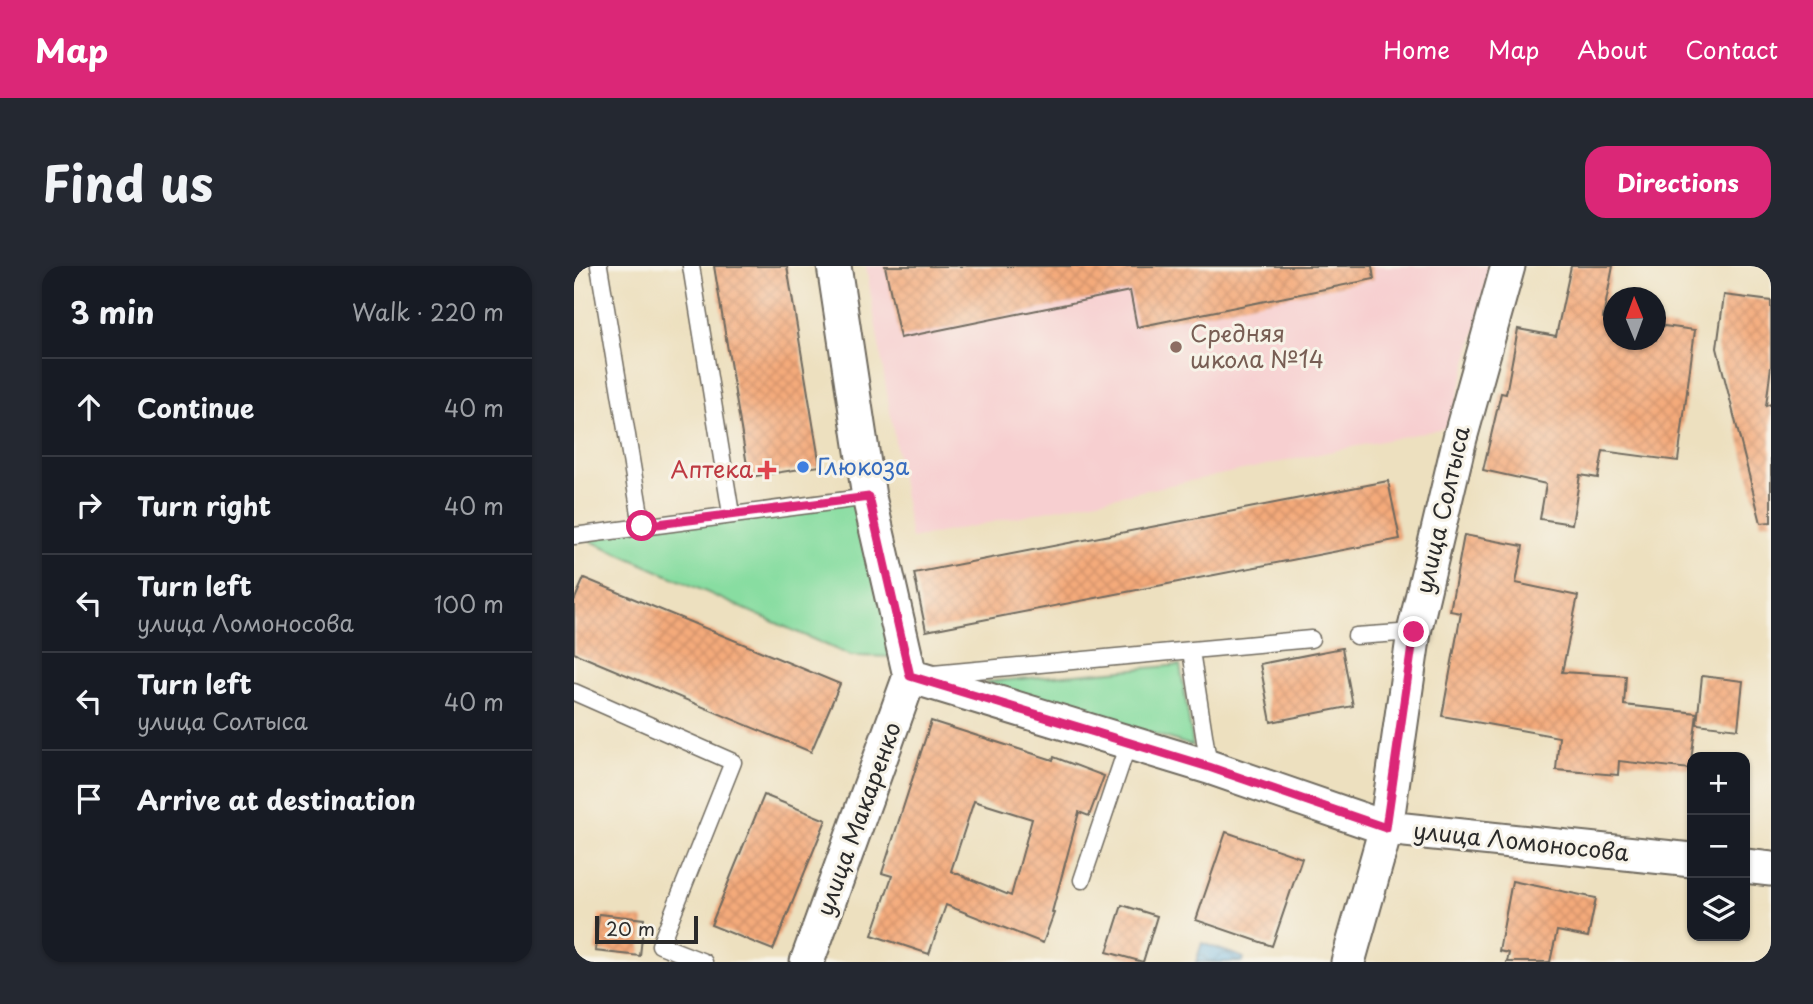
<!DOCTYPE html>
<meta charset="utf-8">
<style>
:root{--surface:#171b24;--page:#242831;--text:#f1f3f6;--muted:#9ea1a6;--line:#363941;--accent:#db2777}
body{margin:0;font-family:"Playpen Sans",sans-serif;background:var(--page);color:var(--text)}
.controls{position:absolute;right:21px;bottom:21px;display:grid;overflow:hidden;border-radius:14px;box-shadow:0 2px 5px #0004}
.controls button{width:63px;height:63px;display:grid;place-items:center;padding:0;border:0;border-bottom:2px solid var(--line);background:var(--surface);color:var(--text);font:35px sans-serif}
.compass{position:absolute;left:1029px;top:21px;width:63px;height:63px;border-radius:50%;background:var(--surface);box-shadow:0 2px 5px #0004;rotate:359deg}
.scale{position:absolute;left:21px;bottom:18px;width:103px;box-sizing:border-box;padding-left:7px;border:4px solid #2b2b2b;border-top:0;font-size:19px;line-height:24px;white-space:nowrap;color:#2b2b2b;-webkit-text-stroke:5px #f7f3e8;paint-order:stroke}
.stop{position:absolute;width:21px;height:21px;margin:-16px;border:5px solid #db2777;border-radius:50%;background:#fff}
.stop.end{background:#db2777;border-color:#fff;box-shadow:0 2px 7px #0008}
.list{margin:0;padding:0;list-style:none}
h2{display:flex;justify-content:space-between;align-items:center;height:91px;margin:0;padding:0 28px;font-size:30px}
h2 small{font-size:23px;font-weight:400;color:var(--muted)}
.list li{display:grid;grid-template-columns:46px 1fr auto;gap:21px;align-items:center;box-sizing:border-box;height:98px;padding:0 28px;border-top:2px solid var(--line)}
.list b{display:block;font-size:26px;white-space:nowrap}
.list p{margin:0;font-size:23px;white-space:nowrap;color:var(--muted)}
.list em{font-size:23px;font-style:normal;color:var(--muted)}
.icon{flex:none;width:38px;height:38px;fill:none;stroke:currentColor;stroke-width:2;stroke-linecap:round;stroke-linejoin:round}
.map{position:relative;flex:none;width:1197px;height:696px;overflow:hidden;border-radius:21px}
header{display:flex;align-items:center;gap:42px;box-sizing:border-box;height:98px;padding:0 35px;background:var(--accent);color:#fff}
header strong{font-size:33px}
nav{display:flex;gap:38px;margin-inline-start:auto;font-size:24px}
.intro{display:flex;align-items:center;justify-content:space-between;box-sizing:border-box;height:168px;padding:0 42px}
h1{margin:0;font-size:49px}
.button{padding:18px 32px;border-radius:21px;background:var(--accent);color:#fff;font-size:24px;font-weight:700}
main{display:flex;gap:42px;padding:0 42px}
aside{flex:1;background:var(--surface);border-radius:21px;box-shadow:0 2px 5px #0004}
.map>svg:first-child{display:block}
</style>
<header>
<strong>Map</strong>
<nav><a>Home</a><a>Map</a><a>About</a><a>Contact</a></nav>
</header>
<div class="intro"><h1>Find us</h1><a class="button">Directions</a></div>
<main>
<aside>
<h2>3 min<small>Walk · 220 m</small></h2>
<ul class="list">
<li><svg class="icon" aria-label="ahead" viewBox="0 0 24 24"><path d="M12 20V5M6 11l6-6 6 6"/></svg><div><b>Continue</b></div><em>40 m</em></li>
<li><svg class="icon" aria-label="right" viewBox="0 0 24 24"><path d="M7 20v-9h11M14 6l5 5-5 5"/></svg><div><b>Turn right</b></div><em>40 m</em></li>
<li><svg class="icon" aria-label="left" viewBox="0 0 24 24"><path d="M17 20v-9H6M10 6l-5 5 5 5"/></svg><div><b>Turn left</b><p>улица Ломоносова</p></div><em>100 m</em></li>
<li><svg class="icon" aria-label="left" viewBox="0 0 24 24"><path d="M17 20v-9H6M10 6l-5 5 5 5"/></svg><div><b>Turn left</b><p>улица Солтыса</p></div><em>40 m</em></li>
<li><svg class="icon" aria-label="arrive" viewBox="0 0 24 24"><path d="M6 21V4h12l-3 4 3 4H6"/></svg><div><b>Arrive at destination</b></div></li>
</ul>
</aside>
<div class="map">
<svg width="1197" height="696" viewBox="0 0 1197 696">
<defs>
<pattern id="water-waves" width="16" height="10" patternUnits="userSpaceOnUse" patternTransform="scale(1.75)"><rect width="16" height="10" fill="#6cb7e5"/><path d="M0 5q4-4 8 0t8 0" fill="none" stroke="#5995ba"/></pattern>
<pattern id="building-cross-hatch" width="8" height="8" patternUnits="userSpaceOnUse" patternTransform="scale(1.75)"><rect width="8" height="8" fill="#f4aa7a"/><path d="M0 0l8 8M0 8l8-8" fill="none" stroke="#d1926a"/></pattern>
</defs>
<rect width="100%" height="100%" fill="#f7f3e8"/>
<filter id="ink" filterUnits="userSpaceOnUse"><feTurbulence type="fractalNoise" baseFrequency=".0143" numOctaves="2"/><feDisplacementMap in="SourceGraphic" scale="14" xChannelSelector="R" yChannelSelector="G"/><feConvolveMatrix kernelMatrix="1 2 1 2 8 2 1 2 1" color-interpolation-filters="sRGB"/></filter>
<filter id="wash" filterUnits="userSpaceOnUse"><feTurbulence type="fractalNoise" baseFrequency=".00686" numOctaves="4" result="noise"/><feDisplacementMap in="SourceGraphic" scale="28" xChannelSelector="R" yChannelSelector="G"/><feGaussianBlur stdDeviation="1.57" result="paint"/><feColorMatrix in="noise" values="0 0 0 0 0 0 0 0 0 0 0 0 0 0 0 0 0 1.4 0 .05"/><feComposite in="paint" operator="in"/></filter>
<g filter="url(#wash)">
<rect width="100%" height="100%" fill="#ede0bf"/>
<!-- built -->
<path fill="#f7cfd0" d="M292,0H920L875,161L337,273Z"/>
<!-- grass -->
<path fill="#88dda1" stroke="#5a8466" stroke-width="2" d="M295,231L332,391L277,390L3,269Z
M606,399L619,480L410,416Z"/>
<!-- water -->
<path fill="url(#water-waves)" stroke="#4c7188" stroke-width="2" d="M628,677L670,692L669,696H622Z"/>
<g id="blocks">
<!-- building -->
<path fill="url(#building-cross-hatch)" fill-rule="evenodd" d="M140,0H213L246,200L175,211Z
M311,0H798L800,13L563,61L556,25L326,72Z
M997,0H1039L1029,52L1040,54V74H1082V59L1121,64L1104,195L1029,185L1024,212L1006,209L998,258L966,253L972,218L909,204L927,127L932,128L944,63L982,70Z
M1150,29L1197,35V100L1192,140L1197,138V256L1187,257L1143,82Z
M814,215L826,273L352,365L340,307Z
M890,269L949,280L942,317L1004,330L988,406L1052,410L1050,439L1123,447L1116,503L1045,495L1044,509L982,504L985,471L868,450L887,347L876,345Z
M10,312L266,418L237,486L0,387V335Z
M768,382L779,440L697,456L686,398Z
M1128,410L1169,415L1164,463L1123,458Z
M357,455L479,494L480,491L530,510L515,550L505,546L478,646L480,647L469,677L372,639L355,688L298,669L318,610L308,607ZM400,535L458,553L437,630L377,605Z
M190,529L252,554L199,684L137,659Z
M652,566L728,592L698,680L622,654Z
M938,615L1022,632L1014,671L983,665L976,696H933L935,687L925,685Z
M548,639L583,650L569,696L533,686Z
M25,648L70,653L66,690L21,685Z"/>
</g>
</g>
<g filter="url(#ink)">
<use href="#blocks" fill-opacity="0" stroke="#6f6a5f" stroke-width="2"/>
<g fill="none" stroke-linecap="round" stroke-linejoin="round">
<!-- service casing -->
<g stroke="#6f6a5f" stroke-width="19">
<path id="service" d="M25,0L68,260
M117,0L157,248
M0,270L295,231
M782,370L840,366
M617,385L635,501
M359,408L737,373
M0,426L159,496L86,679L130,696
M508,614L555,475"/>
</g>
<!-- minor casing -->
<g stroke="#6f6a5f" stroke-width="37">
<path id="minor" d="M260,0L295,231L336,410
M336,410L635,501L812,562L1118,594
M1171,600L1197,603
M233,696L336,410
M774,696L812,562L840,366L886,172L934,0"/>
</g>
<!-- service -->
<use href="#service" stroke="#fff" stroke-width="16"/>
<!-- minor -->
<use href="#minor" stroke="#fff" stroke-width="33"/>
</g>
</g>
<g fill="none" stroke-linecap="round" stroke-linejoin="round" filter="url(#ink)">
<!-- route -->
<path stroke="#db2777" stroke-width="9" d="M68,260L295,231L336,410L635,501L812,562L840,366"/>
</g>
<!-- markers -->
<circle fill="#8d6e63" stroke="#f7f3e8" stroke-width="2.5" cx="602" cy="81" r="7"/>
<circle fill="#3f7fe0" stroke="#f7f3e8" stroke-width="2.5" cx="229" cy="201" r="7"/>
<path fill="#e0444e" stroke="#f7f3e8" stroke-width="2.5" d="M189.5 193.5h7v7h7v7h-7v7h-7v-7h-7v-7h7z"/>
<g text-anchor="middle" stroke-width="6" stroke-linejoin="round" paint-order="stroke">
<!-- education labels -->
<g font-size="23" fill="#785e54" stroke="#f7f3e8" text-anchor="start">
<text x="616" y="76">Средняя<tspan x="616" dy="26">школа №14</tspan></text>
</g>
<!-- shop labels -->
<g font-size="23" fill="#366cbe" stroke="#f7f3e8" text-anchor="start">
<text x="243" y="209">Глюкоза</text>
</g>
<!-- health labels -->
<g font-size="23" fill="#be3a42" stroke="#f7f3e8" text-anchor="end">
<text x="179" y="212">Аптека</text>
</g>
<!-- street labels -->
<g font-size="23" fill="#2b2b2b" stroke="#f7f3e8">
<text transform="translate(869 244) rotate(-77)" y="8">улица Солтыса</text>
<text transform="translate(285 553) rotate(-70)" y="8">улица Макаренко</text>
<text transform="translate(947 576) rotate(6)" y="8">улица Ломоносова</text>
</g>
</g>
</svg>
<div class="controls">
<button>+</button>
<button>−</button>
<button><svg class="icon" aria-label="layers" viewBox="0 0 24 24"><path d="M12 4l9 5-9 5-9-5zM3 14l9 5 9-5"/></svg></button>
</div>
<svg class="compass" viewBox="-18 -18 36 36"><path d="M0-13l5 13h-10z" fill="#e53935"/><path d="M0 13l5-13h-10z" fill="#9ea1a6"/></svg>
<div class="scale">20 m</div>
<div class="stop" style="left:68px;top:260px"></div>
<div class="stop end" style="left:840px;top:366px"></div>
</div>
</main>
